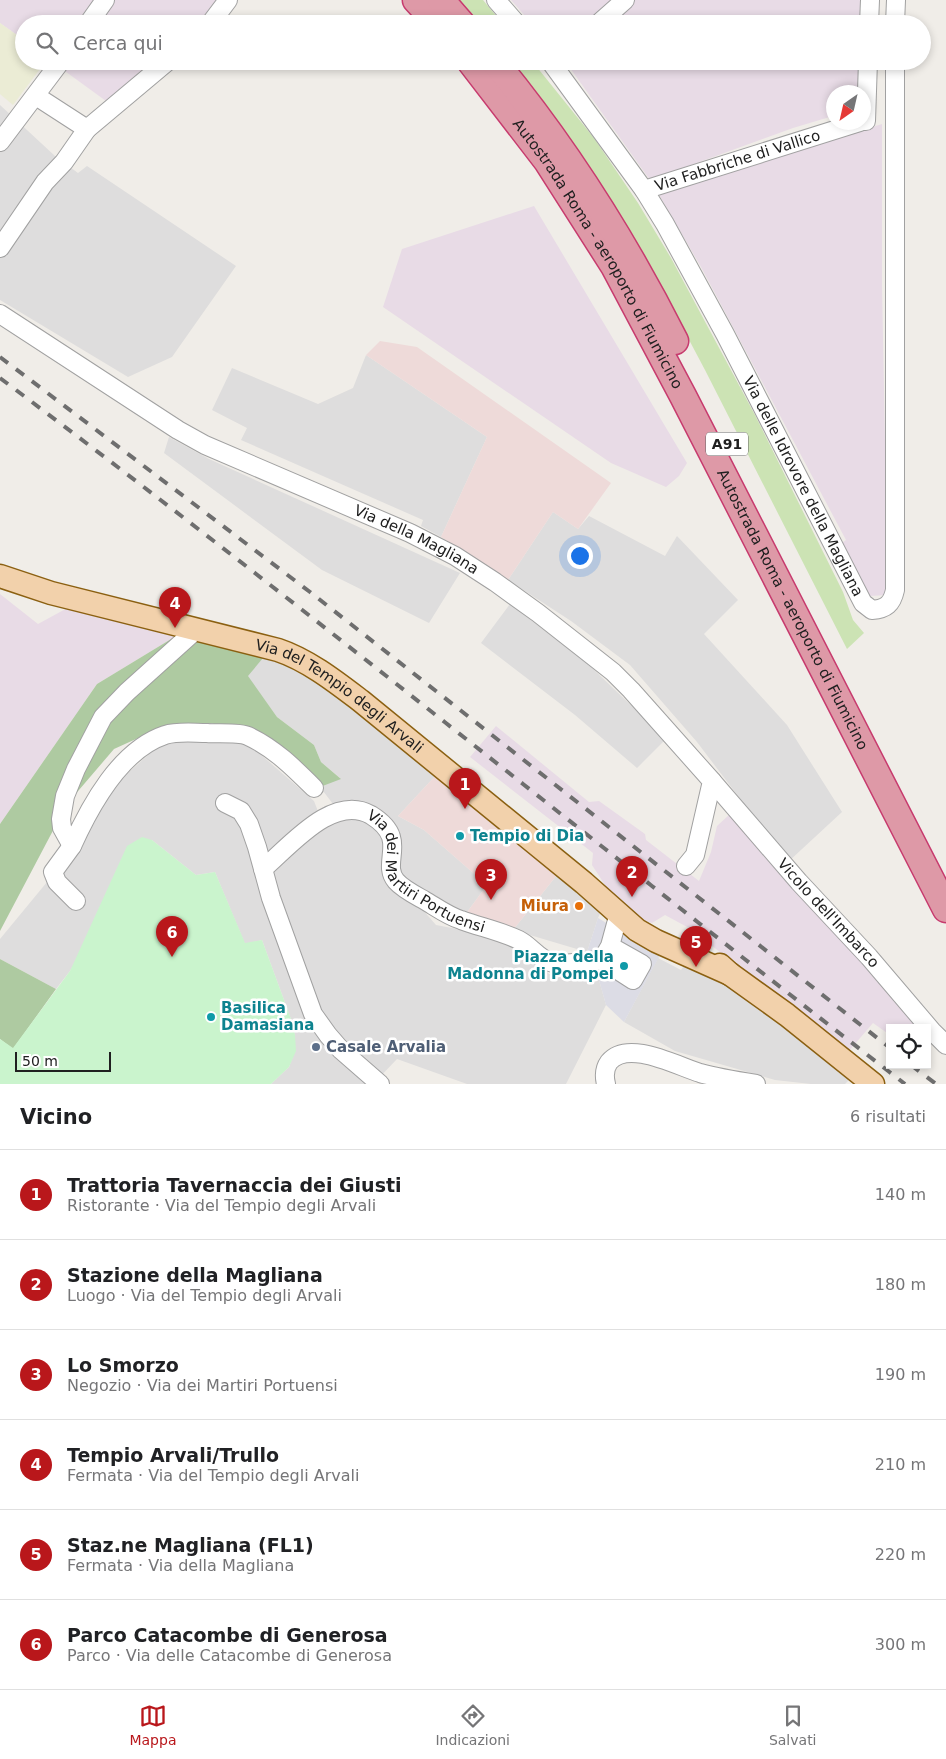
<!DOCTYPE html>
<html lang="it">
<meta charset="utf-8">
<style>
:root{--surface:#fff;--page:#f2f2f2;--text:#202124;--muted:#757577;--line:#e0e0e0;--accent:#b9171b}
body{margin:0;font-family:"DejaVu Sans",sans-serif;background:var(--page);color:var(--text)}
.controls{position:absolute;right:15px;bottom:15px;display:grid;overflow:hidden;border-radius:0px;box-shadow:0 2px 8px #0003}
.controls button{width:45px;height:45px;display:grid;place-items:center;padding:0;border:0;border-bottom:1px solid var(--line);background:var(--surface);color:var(--text);font:25px sans-serif}
.compass{position:absolute;left:826px;top:85px;width:45px;height:45px;border-radius:50%;background:var(--surface);box-shadow:0 2px 8px #0003;rotate:214deg}
.scale{position:absolute;left:15px;bottom:12px;width:96px;box-sizing:border-box;padding-left:5px;border:2px solid #202020;border-top:0;font-size:14px;line-height:18px;white-space:nowrap;color:#202020;-webkit-text-stroke:4px #fff;paint-order:stroke}
.you{position:absolute;left:579px;top:555px;width:18px;height:18px;margin:-12px;border:4px solid #fff;border-radius:50%;background:#1a73e8;box-shadow:0 0 0 8px #1a73e833}
.badge{display:grid;place-items:center;width:32px;height:32px;border-radius:50%;background:var(--accent);color:#fff;font-size:16px;font-weight:700}
.pin{position:absolute;translate:-50% -41px;filter:drop-shadow(0 1px 2px #0008)}
.pin::after{content:'';position:absolute;top:26px;width:18px;height:15px;background:inherit;clip-path:polygon(0 0,100% 0,50% 100%)}
.list{margin:0;padding:0;list-style:none}
h2{display:flex;justify-content:space-between;align-items:center;height:65px;margin:0;padding:0 20px;font-size:21px}
h2 small{font-size:16px;font-weight:400;color:var(--muted)}
.list li{display:grid;grid-template-columns:32px 1fr auto;gap:15px;align-items:center;box-sizing:border-box;height:90px;padding:0 20px;border-top:1px solid var(--line)}
.list b{display:block;font-size:19px;white-space:nowrap}
.list p{margin:0;font-size:16px;white-space:nowrap;color:var(--muted)}
.list em{font-size:16px;font-style:normal;color:var(--muted)}
.icon{flex:none;width:28px;height:28px;fill:none;stroke:currentColor;stroke-width:2;stroke-linecap:round;stroke-linejoin:round}
.map{position:relative;flex:none;width:946px;height:1084px;overflow:hidden}
.search{position:absolute;background:var(--surface);box-shadow:0 2px 8px #0003;left:15px;right:15px;top:15px;height:55px;display:flex;align-items:center;gap:12px;box-sizing:border-box;padding:0 18px;border-radius:28px;color:var(--muted);font-size:19px}
.sheet{height:605px;background:var(--surface)}
nav{display:flex;justify-content:space-around;align-items:center;box-sizing:border-box;height:70px;border-top:1px solid var(--line);background:var(--surface);font-size:14px;color:var(--muted)}
nav a{display:grid;justify-items:center;gap:2px}
nav .on{color:var(--accent)}
.map>svg:first-child{display:block}
</style>
<div class="map">
<svg width="946" height="1084" viewBox="0 0 946 1084">
<rect width="100%" height="100%" fill="#f0ede8"/>
<!-- residential -->
<path fill="#dedddd" d="M0,105L55,156L78,173L87,166L236,266L172,357L128,377L0,300Z
M366,355L487,437L441,537L421,526L423,520L241,440L247,428L212,410L232,368L318,404L353,388Z
M169,437L209,459L460,573L429,623L322,570L164,453Z
M553,512L578,529L589,516L665,556L677,536L738,600L704,634L787,725L842,812L788,862L697,742L630,665L571,621L508,580Z
M510,604L587,663L666,739L637,768L575,715L481,643Z
M268,652L292,662L438,773L398,816L424,830L487,885L465,915L406,881L398,872L399,848L366,805L350,801L333,804L320,787L340,778L321,762L314,745L277,717L247,676Z
M165,740H240L252,747L314,801L324,827L346,818L356,816L381,831L385,843L416,902L436,925L500,937L534,958L549,974L597,973L606,1005L566,1084H467L397,1059L376,1081L379,1084H271L289,1067L295,1051V1036L291,1019L262,940L245,944L215,872L196,875L152,840L70,971L56,989L0,959V939L85,836L96,811L120,780Z
M557,875L602,909L598,918L587,952L513,930Z
M658,958L681,970L684,966L695,972L697,968L727,984L850,1079L845,1084H811L775,1080L675,1051L624,1022Z"/>
<!-- commercial -->
<path fill="#eedad9" d="M380,341L417,347L611,483L578,529L553,512L508,580L441,537L487,437L366,355Z
M438,773L557,875L513,930L465,915L487,885L424,830L398,816Z"/>
<!-- industrial -->
<path fill="#e8dbe6" d="M0,0H94L75,24H24V40L0,23Z
M112,0H219L195,24H95Z
M511,0H866V24H532Z
M68,61H152L106,101L62,69Z
M565,61H863L862,92H834L833,116L793,128L650,180Z
M882,124V286L888,595L869,596L839,545L846,540L701,267L658,193Z
M534,206L687,463L679,476L666,487L611,463L383,307L402,249Z
M0,594L38,624L71,606L181,633L97,684L0,824Z
M496,726L589,802L599,801L645,834L646,840L699,881L711,852L717,826L730,814L922,1028H890V1035L873,1023L848,1052L689,928L665,915L652,923L643,920L631,913L607,888L592,865L593,853L470,757Z"/>
<!-- farmland -->
<path fill="#ebecd5" d="M0,23L24,40V61H46L13,105L0,94Z"/>
<!-- grass -->
<path fill="#cce3b4" d="M458,0H483L503,24H479Z
M511,61H532L594,138L638,203L671,258L755,415L843,592L853,620L864,633L847,649L705,370L642,251L584,159Z"/>
<!-- forest -->
<path fill="#aecaa1" d="M181,633L268,652L248,676L277,717L314,745L321,762L341,779L320,787L251,730L208,723L158,729L114,749L67,804L0,931V824L97,684Z
M0,959L56,989L13,1049L0,1039Z"/>
<!-- park -->
<path fill="#caf4cd" d="M142,837L152,840L196,875L215,872L245,943L262,940L291,1019L295,1035L296,1051L289,1067L271,1084H0V1039L13,1048L70,971L127,846Z"/>
<!-- plaza -->
<path fill="#dcdce5" d="M598,918L660,955L624,1022L606,1005L597,973L587,952Z"/>
<g fill="none" stroke-linecap="round" stroke-linejoin="round">
<!-- minor casing -->
<g stroke="#a1a1a1" stroke-width="20">
<g id="minor">
<path d="M496,0L517,24"/>
<path d="M88,24L105,0"/>
<path d="M210,24L228,0"/>
<path d="M598,24L625,0"/>
<path d="M869,24L870,0"/>
<path d="M895,24L896,0"/>
<path id="s1" d="M550,61L644,190L665,224L725,334L863,603L872,610C886,609 892,604 895,590V61"/>
<path d="M36,96L87,129L168,61"/>
<path d="M864,121H866L868,61"/>
<path d="M0,142L61,61"/>
<path id="s2" d="M644,190L860,122"/>
<path d="M0,248L45,182L64,162L87,129"/>
<path id="s3" d="M0,314L178,430L205,445L410,533L455,556L495,582L538,613L613,672L631,690L712,781L695,855L686,866"/>
<path d="M197,629L127,692L103,717L76,769L65,796L61,819L62,828L72,846C90,806 120,750 165,735C178,731 193,733 207,733C217,734 239,732 248,736C274,748 294,768 314,788"/>
<path id="s4" d="M712,781L799,882L869,957L932,1031L946,1045"/>
<path d="M225,803L241,811L249,824L257,847L271,898L313,1014L328,1035L341,1050L380,1084"/>
<path d="M72,846L53,872L57,882L76,901"/>
<path id="s5" d="M263,869C290,846 333,793 371,815C379,820 388,827 391,837C396,852 385,868 396,881C403,889 415,895 424,900C436,907 448,916 461,920C480,927 500,931 519,940C531,946 539,960 553,963C567,966 587,960 602,960"/>
<path d="M610,946L642,964L633,980L602,960L610,946L619,913"/>
<path d="M606,1084C604,1076 604,1069 609,1062C628,1039 677,1066 700,1073C718,1078 737,1081 756,1084"/>
</g>
</g>
<!-- major casing -->
<g stroke="#8b6011" stroke-width="25">
<g id="major">
<path id="s6" d="M0,576L51,593L278,650C308,660 336,682 361,701L584,883L637,930L656,941L730,974"/>
<path d="M720,965L730,974L787,1015L873,1084"/>
</g>
</g>
<!-- highway casing -->
<g stroke="#c73b6e" stroke-width="29">
<g id="highway">
<path d="M416,0L438,24"/>
<path d="M441,0L462,24"/>
<path id="s7" d="M470,61L547,161L614,266L683,396L946,909"/>
<path d="M494,61C565,147 625,242 675,341"/>
</g>
</g>
<!-- minor -->
<use href="#minor" stroke="#fff" stroke-width="18"/>
<!-- major -->
<use href="#major" stroke="#f2d1ab" stroke-width="22"/>
<!-- highway -->
<use href="#highway" stroke="#de99a7" stroke-width="26"/>
<!-- rail -->
<path stroke="#6e6e6e" stroke-width="4" stroke-dasharray="10 10" stroke-linecap="butt" d="M0,357L310,592L890,1048
M0,378C306,607 602,850 905,1084
M911,1065L936,1084"/>
</g>
<!-- markers -->
<g fill="#0f9aa8" stroke="#fff" stroke-width="2">
<circle cx="460" cy="836" r="5"/>
<circle cx="624" cy="966" r="5"/>
<circle cx="211" cy="1017" r="5"/>
</g>
<circle fill="#e8710a" stroke="#fff" stroke-width="2" cx="579" cy="906" r="5"/>
<circle fill="#5c6f8a" stroke="#fff" stroke-width="2" cx="316" cy="1047" r="5"/>
<g text-anchor="middle" stroke-width="5" stroke-linejoin="round" paint-order="stroke">
<!-- shield labels -->
<rect fill="#fff" stroke="#636363" stroke-width="1" x="706" y="432.5" width="42" height="23" rx="4"/>
<g font-size="14" font-weight="bold" fill="#202020">
<text x="727" y="449">A91</text>
</g>
<!-- street labels -->
<g font-size="15" fill="#202020" stroke="#fff">
<text dy="5" stroke="none"><textPath href="#s2" startOffset="98">Via Fabbriche di Vallico</textPath></text>
<text dy="5" stroke="none"><textPath href="#s7" startOffset="232">Autostrada Roma - aeroporto di Fiumicino</textPath></text>
<text dy="5" stroke="none"><textPath href="#s1" startOffset="496">Via delle Idrovore della Magliana</textPath></text>
<text dy="5" stroke="none"><textPath href="#s3" startOffset="475">Via della Magliana</textPath></text>
<text dy="5" stroke="none"><textPath href="#s7" startOffset="638">Autostrada Roma - aeroporto di Fiumicino</textPath></text>
<text dy="5" stroke="none"><textPath href="#s6" startOffset="364">Via del Tempio degli Arvali</textPath></text>
<text dy="5" stroke="none"><textPath href="#s5" startOffset="216">Via dei Martiri Portuensi</textPath></text>
<text dy="5" stroke="none"><textPath href="#s4" startOffset="176">Vicolo dell'Imbarco</textPath></text>
</g>
<!-- culture labels -->
<g font-size="15" font-weight="bold" fill="#0d838f" stroke="#fff" text-anchor="start">
<text x="470" y="841">Tempio di Dia</text>
<text x="614" y="962" text-anchor="end">Piazza della<tspan x="614" dy="17">Madonna di Pompei</tspan></text>
<text x="221" y="1013">Basilica<tspan x="221" dy="17">Damasiana</tspan></text>
</g>
<!-- food labels -->
<g font-size="15" font-weight="bold" fill="#c56008" stroke="#fff" text-anchor="end">
<text x="569" y="911">Miura</text>
</g>
<!-- service labels -->
<g font-size="15" font-weight="bold" fill="#4e5e75" stroke="#fff" text-anchor="start">
<text x="326" y="1052">Casale Arvalia</text>
</g>
</g>
</svg>
<div class="controls">
<button><svg class="icon" aria-label="locate" viewBox="0 0 24 24"><circle cx="12" cy="12" r="6"/><path d="M12 2v4M12 18v4M2 12h4M18 12h4"/></svg></button>
</div>
<svg class="compass" viewBox="-18 -18 36 36"><path d="M0-13l5 13h-10z" fill="#e53935"/><path d="M0 13l5-13h-10z" fill="#757577"/></svg>
<div class="scale">50 m</div>
<div class="you"></div>
<div class="pin badge" style="left:465px;top:809px">1</div>
<div class="pin badge" style="left:632px;top:897px">2</div>
<div class="pin badge" style="left:491px;top:900px">3</div>
<div class="pin badge" style="left:175px;top:628px">4</div>
<div class="pin badge" style="left:696px;top:967px">5</div>
<div class="pin badge" style="left:172px;top:957px">6</div>
<div class="search"><svg class="icon" aria-label="search" viewBox="0 0 24 24"><circle cx="10" cy="10" r="6"/><path d="M15 15l6 6"/></svg>Cerca qui</div>
</div>
<section class="sheet">
<h2>Vicino<small>6 risultati</small></h2>
<ul class="list">
<li><span class="badge">1</span><div><b>Trattoria Tavernaccia dei Giusti</b><p>Ristorante · Via del Tempio degli Arvali</p></div><em>140 m</em></li>
<li><span class="badge">2</span><div><b>Stazione della Magliana</b><p>Luogo · Via del Tempio degli Arvali</p></div><em>180 m</em></li>
<li><span class="badge">3</span><div><b>Lo Smorzo</b><p>Negozio · Via dei Martiri Portuensi</p></div><em>190 m</em></li>
<li><span class="badge">4</span><div><b>Tempio Arvali/Trullo</b><p>Fermata · Via del Tempio degli Arvali</p></div><em>210 m</em></li>
<li><span class="badge">5</span><div><b>Staz.ne Magliana (FL1)</b><p>Fermata · Via della Magliana</p></div><em>220 m</em></li>
<li><span class="badge">6</span><div><b>Parco Catacombe di Generosa</b><p>Parco · Via delle Catacombe di Generosa</p></div><em>300 m</em></li>
</ul>
</section>
<nav>
<a class="on"><svg class="icon" aria-label="map" viewBox="0 0 24 24"><path d="M3 6l6-2 6 2 6-2v14l-6 2-6-2-6 2zM9 4v14M15 6v14"/></svg>Mappa</a>
<a><svg class="icon" aria-label="directions" viewBox="0 0 24 24"><path d="M12 3l9 9-9 9-9-9zM9 14v-3h6M13 9l2 2-2 2"/></svg>Indicazioni</a>
<a><svg class="icon" aria-label="saved" viewBox="0 0 24 24"><path d="M7 4h10v16l-5-4-5 4z"/></svg>Salvati</a>
</nav>
